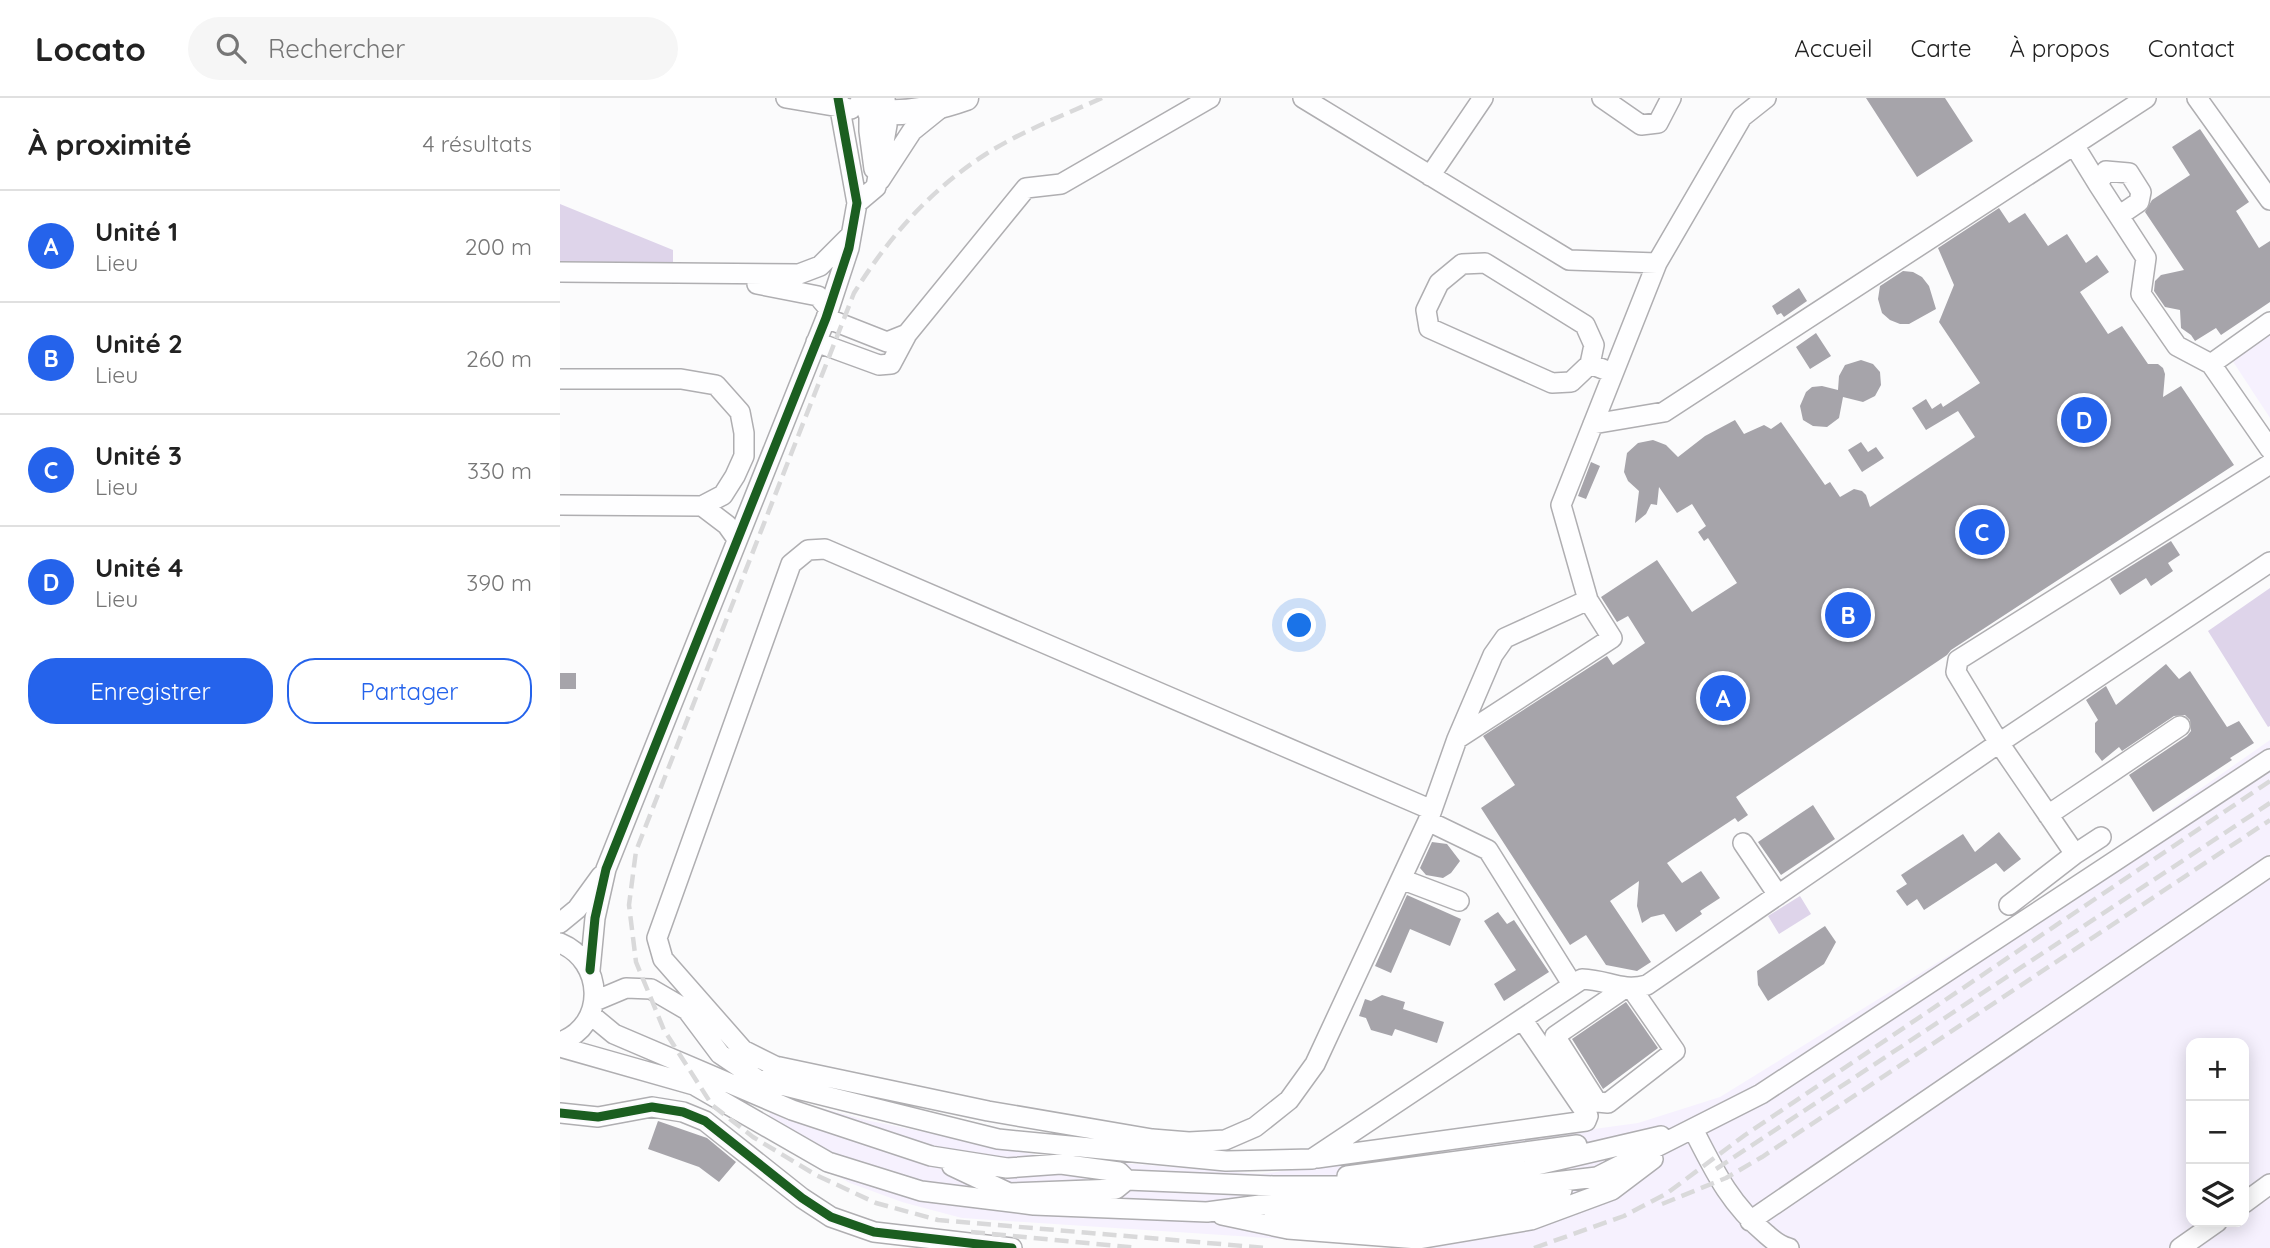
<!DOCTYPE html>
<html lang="fr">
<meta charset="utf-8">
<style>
:root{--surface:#fff;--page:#f6f6f6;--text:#222;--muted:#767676;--line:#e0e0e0;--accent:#2563eb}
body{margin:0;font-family:Quicksand,sans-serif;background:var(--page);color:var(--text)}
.controls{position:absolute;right:21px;bottom:21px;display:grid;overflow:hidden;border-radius:14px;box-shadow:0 4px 18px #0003}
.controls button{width:63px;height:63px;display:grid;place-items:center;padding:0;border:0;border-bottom:2px solid var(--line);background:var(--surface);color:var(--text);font:35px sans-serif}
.you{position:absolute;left:740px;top:528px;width:24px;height:24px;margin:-18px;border:5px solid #fff;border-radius:50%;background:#1a73e8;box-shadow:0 0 0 10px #1a73e833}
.badge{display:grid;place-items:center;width:46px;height:46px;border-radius:50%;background:var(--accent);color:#fff;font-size:23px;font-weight:700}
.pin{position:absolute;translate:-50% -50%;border:4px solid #fff;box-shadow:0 2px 7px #0006}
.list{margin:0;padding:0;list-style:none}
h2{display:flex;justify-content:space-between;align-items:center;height:91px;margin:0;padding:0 28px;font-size:30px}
h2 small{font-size:23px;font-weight:400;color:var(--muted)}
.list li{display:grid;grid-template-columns:46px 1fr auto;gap:21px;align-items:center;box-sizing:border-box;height:112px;padding:0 28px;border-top:2px solid var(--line)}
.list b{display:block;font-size:26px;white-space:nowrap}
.list p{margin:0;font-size:23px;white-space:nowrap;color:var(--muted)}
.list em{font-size:23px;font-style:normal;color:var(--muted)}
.actions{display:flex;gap:14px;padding:21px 28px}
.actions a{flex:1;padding:16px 0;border:2px solid var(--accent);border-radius:28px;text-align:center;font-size:24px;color:var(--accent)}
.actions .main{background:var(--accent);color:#fff}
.icon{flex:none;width:38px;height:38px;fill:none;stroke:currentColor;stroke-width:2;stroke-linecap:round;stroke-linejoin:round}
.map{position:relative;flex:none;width:1710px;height:1150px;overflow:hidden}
header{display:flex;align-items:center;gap:42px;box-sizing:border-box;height:98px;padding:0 35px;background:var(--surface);border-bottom:2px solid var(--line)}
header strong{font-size:33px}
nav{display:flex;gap:38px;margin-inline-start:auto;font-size:24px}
.search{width:490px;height:63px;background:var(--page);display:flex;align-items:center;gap:18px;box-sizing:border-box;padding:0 24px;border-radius:38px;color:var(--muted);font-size:26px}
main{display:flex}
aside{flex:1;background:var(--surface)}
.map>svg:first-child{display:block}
</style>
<header>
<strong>Locato</strong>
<div class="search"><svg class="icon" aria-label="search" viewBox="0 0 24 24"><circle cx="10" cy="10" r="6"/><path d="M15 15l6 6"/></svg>Rechercher</div>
<nav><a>Accueil</a><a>Carte</a><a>À propos</a><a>Contact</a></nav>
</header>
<main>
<aside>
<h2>À proximité<small>4 résultats</small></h2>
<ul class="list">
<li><span class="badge">A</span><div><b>Unité 1</b><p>Lieu</p></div><em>200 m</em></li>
<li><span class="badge">B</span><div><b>Unité 2</b><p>Lieu</p></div><em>260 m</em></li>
<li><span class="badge">C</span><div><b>Unité 3</b><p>Lieu</p></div><em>330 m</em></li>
<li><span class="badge">D</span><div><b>Unité 4</b><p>Lieu</p></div><em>390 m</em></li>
</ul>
<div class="actions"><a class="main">Enregistrer</a><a>Partager</a></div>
</aside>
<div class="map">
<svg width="1710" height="1150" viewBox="0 0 1710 1150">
<rect width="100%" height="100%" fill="#fbfbfc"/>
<!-- built -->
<path fill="#f6f1fe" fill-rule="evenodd" d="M1710,236V320L1672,262Z
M1710,642V1150H861L402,1120L342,1104L290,1085L199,1034L220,999L306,1022L486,1059L701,1076L1078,1025L1160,999L1503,787ZM1631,945H1684V1124H1631Z"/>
<!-- water -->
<path fill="#ded4ea" d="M0,106L113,152V166L0,165Z
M1710,490V628L1708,629L1648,533Z
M1240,798L1251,816L1219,836L1208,818Z"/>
<!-- building -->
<path fill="#a6a4aa" d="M1306,0H1385L1413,43L1357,79Z
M1640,31L1689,104L1676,113L1699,150L1710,143V204L1661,237L1656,230L1635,243L1631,237L1621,230L1620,212L1605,209L1594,193L1595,183L1601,177L1624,172L1585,114L1592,102L1630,77L1612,49Z
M1439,110L1449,125L1465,115L1488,148L1507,136L1526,165L1537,157L1549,174L1520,194L1548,236L1562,228L1588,266H1598L1603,270L1605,276L1603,299L1621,288L1674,367L1391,552L1387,557L1176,699L1188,717L1178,724L1175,720L1107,765L1122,785L1141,773L1160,800L1140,813L1142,816L1116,834L1104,816L1091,819L1082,825L1077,808L1079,783L1050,803L1091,864L1077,873L1046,867L1026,837L1010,847L921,710L955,687L923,638L1047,558L1053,567L1085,545L1068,518L1057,524L1041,499L1097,462L1132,514L1177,485L1148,440L1144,443L1138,434L1146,428L1132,406L1117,415L1099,389L1097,407L1091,406L1086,416L1075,425L1079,393L1068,383L1064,374L1067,355L1078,345L1093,342L1106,347L1118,359L1145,338L1175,322L1184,336L1204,327L1211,331L1221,324L1265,387L1270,384L1280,399L1294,391L1302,393L1306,397L1310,409L1415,339L1398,313L1366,332L1352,310L1366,301L1372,311L1381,305L1383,309L1420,285L1379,224L1394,187L1378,150Z
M1343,173L1353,174L1362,179L1369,188L1376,211L1349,226H1340L1330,222L1322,215L1318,201L1320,188Z
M1239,190L1247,203L1224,219L1221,215L1217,217L1212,208Z
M1256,235L1271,258L1250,271L1236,249Z
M1301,262L1313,266L1320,274L1321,287L1315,298L1303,304L1283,299L1279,320L1267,329L1253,328L1243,322L1240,308L1246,294L1252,289L1262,288L1278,292L1279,278L1285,267Z
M1301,344L1308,354L1316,349L1324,360L1302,374L1288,352Z
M1031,364L1040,368L1026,401L1018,398Z
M1611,443L1620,457L1608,465L1613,473L1591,488L1586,480L1560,497L1550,481Z
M1606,566L1619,581L1630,573L1667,629L1679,623L1694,645L1670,660L1672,662L1593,714L1569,677L1627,638L1631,633L1630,622L1625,617L1614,618L1562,653L1559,649L1542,663L1535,654V625L1538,622L1526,602L1546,588L1556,607Z
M0,575H16V591H0Z
M1253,707L1275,741L1221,777L1198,744Z
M1439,734L1461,761L1444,774L1436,765L1364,812L1357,801L1347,808L1336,793L1347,786L1341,777L1403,736L1415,754Z
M872,744L887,746L900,763L891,775L883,780L866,777L860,770Z
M847,797L901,821L890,848L850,831L831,875L815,868Z
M938,814L947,826L954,822L989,874L944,903L934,886L956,872L924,823Z
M1265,828L1276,844L1264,866L1208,903L1198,887L1197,873Z
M822,897L845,904L843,911L884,924L877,945L835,931L832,938L811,932L806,920L799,918L805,901L811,903Z
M1066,904L1098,950L1043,991L1012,941Z
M98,1023L147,1040L176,1064L159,1084L139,1069L88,1051Z"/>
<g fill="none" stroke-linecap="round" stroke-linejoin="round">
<!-- minor casing -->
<g stroke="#afaeb1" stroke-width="22">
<path id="minor" d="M226,0L291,11
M743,0L1009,162L1097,165
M1042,0L1081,27L1098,25L1111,0
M1637,0L1710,102
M300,4L309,12V33L314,71
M1514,47L1538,86
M870,78L923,0
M320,82L352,33L383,8
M297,105L316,89L327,27L325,0
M1560,117L1579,104L1581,94L1569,75L1546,73L1538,86L1586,160L1581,196L1617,248L1651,266
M0,174L239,176L260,168L291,137
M197,186L258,198L269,211
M266,220L327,244L347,236L466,90L501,86L650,0
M1710,224L1651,266L1710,351
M256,244L319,267L331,266L347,236
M1030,266L1011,284L992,285L869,230L866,212L879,185L902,166L925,165L1025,227L1034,247L1030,266L1053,275
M0,281H121L156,287L180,314L184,335V358L175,378L163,397L142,408L0,407
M1033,326L1104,314L1586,0
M142,408L167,427L177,441
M897,641L933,557L945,540L1028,502
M1488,717L1620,628
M868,723L841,781L899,803
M1183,745L1218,797
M1515,756L1541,739
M841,781L755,966L729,1002L695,1029L665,1042L629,1044L592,1041L428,1013L215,968L183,952L103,861L97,840L231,466L248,452L265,451L872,712
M1449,807L1515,756L1439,645L1396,574L1398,562L1710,366
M0,825L17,811L41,778
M0,845C44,863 47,927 0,944
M30,872L35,820L46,771L266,220L289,150L297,105L278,0
M1012,886L928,752L868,723L897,641L1052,540L1028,502L1001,407L1097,165L1182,19L1206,0
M1065,890L995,938L1037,1004L1048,1005L1115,953L1072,891
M35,903L66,890L91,891L127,912L160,956L197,981L438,1041L666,1063L752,1061L1022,881C1049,882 1061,894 1087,887L1439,645L1710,464
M31,917L54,936L232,1012L371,1058L447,1070L501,1066L559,1074L567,1082L713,1088H850L955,1072L1101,1038
M0,949L134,987L268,1064L361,1093L474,1107L647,1114L730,1103L854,1105L960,1088L1037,1079L1201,996L1710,661
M0,1015L38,1019L92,1009L123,1014L145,1023L242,1100L271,1119L314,1134L452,1150
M1133,1031C1154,1072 1169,1105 1206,1136C1213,1142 1219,1148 1229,1150
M757,1060L1026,1023L1028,1018L962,921
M392,1068L449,1095L556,1091L567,1082
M787,1078L1017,1047
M1684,1105L1710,1086
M714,1115L857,1122L964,1105L1002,1092
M662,1117L728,1131L858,1141L971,1122L1052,1092L1093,1061
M1190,1123L1710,768
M1620,1150L1657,1124"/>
</g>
<!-- major casing -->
<g stroke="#afaeb1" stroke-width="27">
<path id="major" d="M305,0L309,12C341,18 375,11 406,0"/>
</g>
<!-- minor -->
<use href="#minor" stroke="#fefeff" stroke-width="19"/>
<!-- major -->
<use href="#major" stroke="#fefeff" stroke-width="24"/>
<!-- rail -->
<path stroke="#d9d9da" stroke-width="4.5" stroke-dasharray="14 7" stroke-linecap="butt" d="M542,0C504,17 462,33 426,56C370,92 329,139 294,195L76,753L69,807L76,864L104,932L152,1007L193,1039L256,1077L316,1105L378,1122L707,1150
M1156,1071L1710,705
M1102,1106L1166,1080L1202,1059L1710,722
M411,1134L578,1150
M974,1150L1064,1118L1106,1096L1185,1037L1710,683"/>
<!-- cycleway casing -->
<g stroke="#fbfafd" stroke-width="13">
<path id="cycleway" d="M30,872L35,820L46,771L266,220L289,150L297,105L278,0
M0,1015L38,1019L92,1009L123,1014L145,1023L242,1100L271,1119L314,1134L452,1150"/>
</g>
<!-- cycleway -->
<use href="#cycleway" stroke="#1b5e20" stroke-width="9"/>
</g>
</svg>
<div class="controls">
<button>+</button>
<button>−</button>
<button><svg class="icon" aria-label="layers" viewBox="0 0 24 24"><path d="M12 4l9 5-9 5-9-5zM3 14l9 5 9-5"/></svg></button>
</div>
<div class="you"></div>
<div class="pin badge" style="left:1163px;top:600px">A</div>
<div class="pin badge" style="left:1288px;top:517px">B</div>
<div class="pin badge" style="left:1422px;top:434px">C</div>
<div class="pin badge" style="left:1524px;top:322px">D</div>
</div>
</main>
